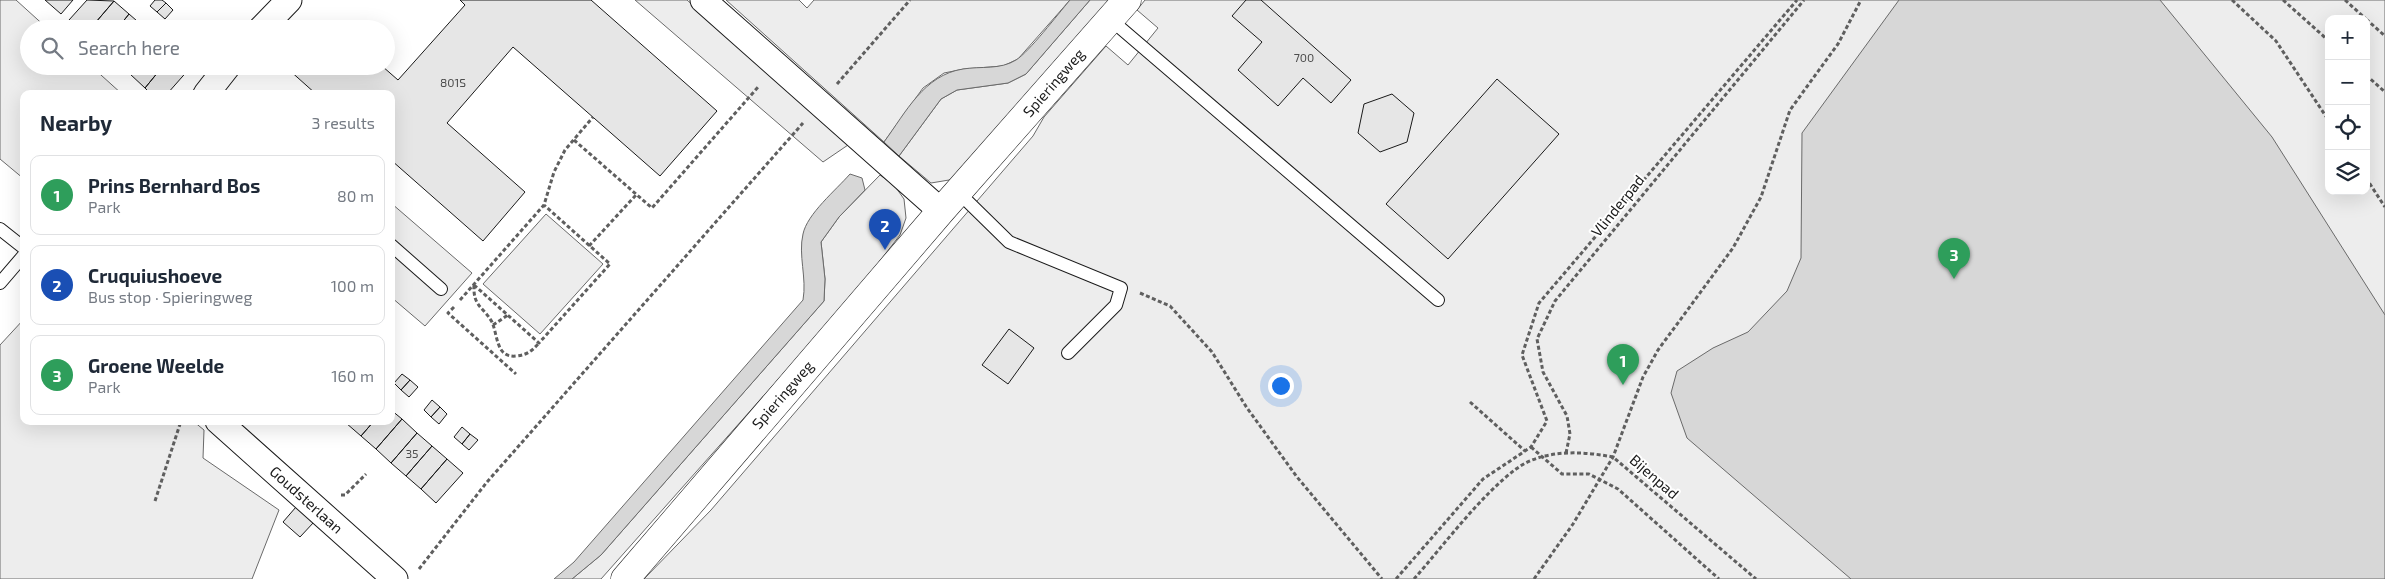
<!DOCTYPE html>
<meta charset="utf-8">
<style>
:root{--surface:#fff;--page:#f2f2f3;--text:#1f2937;--muted:#747a83;--line:#e0e1e3;--accent:#c62828}
body{margin:0;font-family:"Exo 2",sans-serif;background:var(--page);color:var(--text)}
.controls{position:absolute;right:15px;top:15px;display:grid;overflow:hidden;border-radius:10px;box-shadow:0 5px 20px #0002}
.controls button{width:45px;height:45px;display:grid;place-items:center;padding:0;border:0;border-bottom:1px solid var(--line);background:var(--surface);color:var(--text);font:25px sans-serif}
.you{position:absolute;left:1280px;top:385px;width:18px;height:18px;margin:-12px;border:4px solid #fff;border-radius:50%;background:#1a73e8;box-shadow:0 0 0 8px #1a73e833}
.badge{display:grid;place-items:center;width:32px;height:32px;border-radius:50%;background:var(--accent);color:#fff;font-size:16px;font-weight:700}
.pin{position:absolute;translate:-50% -41px;filter:drop-shadow(0 1px 2px #0008)}
.pin::after{content:'';position:absolute;top:26px;width:18px;height:15px;background:inherit;clip-path:polygon(0 0,100% 0,50% 100%)}
.list{margin:0;padding:0;list-style:none}
h2{display:flex;justify-content:space-between;align-items:center;height:65px;margin:0;padding:0 20px;font-size:21px}
h2 small{font-size:16px;font-weight:400;color:var(--muted)}
.list li{display:grid;grid-template-columns:32px 1fr auto;gap:15px;align-items:center;box-sizing:border-box;height:80px;margin:0 10px 10px;padding:0 10px;border:1px solid var(--line);border-radius:10px}
.list b{display:block;font-size:19px;white-space:nowrap}
.list p{margin:0;font-size:16px;white-space:nowrap;color:var(--muted)}
.list em{font-size:16px;font-style:normal;color:var(--muted)}
.icon{flex:none;width:28px;height:28px;fill:none;stroke:currentColor;stroke-width:2;stroke-linecap:round;stroke-linejoin:round}
.map{position:relative;flex:none;width:2385px;height:579px;overflow:hidden}
.search{position:absolute;background:var(--surface);box-shadow:0 5px 20px #0002;left:20px;top:20px;width:375px;height:55px;display:flex;align-items:center;gap:12px;box-sizing:border-box;padding:0 18px;border-radius:28px;color:var(--muted);font-size:19px}
.panel{position:absolute;background:var(--surface);box-shadow:0 5px 20px #0002;left:20px;top:90px;width:375px;height:335px;border-radius:10px}
.map>svg:first-child{display:block}
</style>
<div class="map">
<svg width="2385" height="579" viewBox="0 0 2385 579">
<rect width="100%" height="100%" fill="#fff"/>
<!-- built -->
<path fill="#ededed" stroke="#6a6a6a" fill-rule="evenodd" d="M0,0H16L48,29H29V66H91L122,94H24V179L0,159Z
M635,0H687L793,93L848,145L823,162Z
M726,0H799L807,8L814,0H1070L1018,59L1003,66L964,69L944,73L923,88L884,142Z
M1090,0H1112L955,179L931,183L899,156L941,99L957,90L1008,83L1026,74Z
M1145,0H2385V579H644L711,510L1033,136L1044,117L1106,46L1128,65L1158,28L1137,10ZM2329,19H2366V191H2329Z
M880,175L894,185L904,199L906,218L900,235L854,294L601,579H572L601,555L824,301L825,279L821,242L839,217Z
M391,203L472,273L425,326L391,297Z
M546,214L603,264L540,334L483,284Z
M24,319V421H193L204,430L203,458L279,510L252,579H0V345Z"/>
<!-- water -->
<path fill="#d7d7d7" stroke="#6a6a6a" d="M1070,0H1090L1026,74L1008,83L957,90L941,99L899,156L884,142C906,112 924,75 963,69C981,66 1000,70 1016,60C1029,52 1058,14 1070,0Z
M1899,0H2160L2272,137L2385,315V579H1851L1687,438L1671,393L1677,371L1713,348L1748,332L1787,291L1801,258L1802,133Z
M850,174L862,178L865,190L839,217L821,242L825,279L824,301L601,555L572,579H554L574,562L803,300C807,278 798,255 803,234C807,214 836,190 850,174Z"/>
<!-- building -->
<path fill="#e6e6e6" stroke="#1a1a1a" d="M45,0H73L61,14Z
M87,0L114,1L90,29H78L69,20Z
M155,0H162L166,3L157,12L150,6Z
M460,0H591L717,111L660,176L513,47L447,123L525,192L483,241L391,160V94H316L288,69L291,66H382L398,80L465,5Z
M1246,0H1261L1351,80L1331,103L1303,78L1278,106L1238,70L1262,42L1232,16Z
M114,1L129,14L117,29H90Z
M166,3L173,10L165,19L157,12Z
M129,14L144,27L143,29H117Z
M330,21L339,29H324Z
M188,23L195,29H183Z
M121,66H137L130,74Z
M137,66H163L145,88L130,74Z
M163,66L190,68L167,94H151L145,88Z
M1497,79L1559,134L1448,259L1386,204Z
M1392,94L1414,113L1407,142L1380,152L1358,133L1364,104Z
M1009,329L1034,348L1008,384L982,365Z
M402,374L410,380L401,390L394,383Z
M410,380L418,387L409,397L401,390Z
M432,400L440,407L431,417L424,410Z
M440,407L447,414L439,424L431,417Z
M391,410L402,419L376,449L361,436L374,421H391Z
M402,419L417,433L391,463L376,449Z
M347,421H374L361,436L346,423Z
M462,427L470,434L462,444L454,437Z
M417,433L432,446L406,476L391,463Z
M470,434L478,440L469,450L462,444Z
M432,446L447,459L421,489L406,476Z
M447,459L463,473L436,503L421,489Z
M296,507L314,522L300,537L283,522Z"/>
<g fill="none" stroke-linecap="round" stroke-linejoin="round">
<!-- service casing -->
<g stroke="#1a1a1a" stroke-width="14">
<path id="service" d="M1110,19L1438,300
M958,192L1009,242L1121,288L1116,305L1068,353
M0,229L24,248
M391,245L441,289
M0,283L24,255"/>
</g>
<!-- minor casing -->
<g stroke="#1a1a1a" stroke-width="27">
<path id="minor" d="M703,0L941,211
M261,29L289,0
M206,94L228,66
M218,421L395,579"/>
</g>
<!-- tertiary casing -->
<g stroke="#1a1a1a" stroke-width="29">
<path id="tertiary" d="M625,579L941,211L1127,0"/>
</g>
<!-- path -->
<path stroke="#5f5f5f" stroke-width="3" stroke-dasharray="4 2.5" stroke-linecap="butt" d="M2232,0L2276,41L2329,121
M2283,0L2329,41
M2345,0L2366,19
M2366,19L2385,36
M2366,75L2385,92
M837,84L910,0
M574,140L652,208L759,86
M2366,178L2385,207
M589,246L636,195
M474,285L539,343L610,264L544,205
M474,285C473,307 483,306 492,322C498,336 496,358 516,356C527,355 532,351 539,343
M1140,293L1170,306L1212,352L1247,408L1297,477L1382,579
M460,300L544,205L554,172L565,150L593,117
M454,307L448,313L516,374
M493,325L508,315
M1470,402L1525,451
M1531,447L1562,474H1589L1618,489L1719,579
M1566,453L1570,434L1567,416L1543,372L1537,339L1555,301L1804,0
M341,495H345L366,474
M155,501L181,421
M419,569L487,482L803,123
M1396,579L1483,479L1531,447L1547,421L1522,355L1539,303L1797,0
M1414,579C1443,546 1481,495 1516,469C1543,449 1582,451 1613,457L1756,579
M1534,579L1573,524L1613,457L1643,377L1658,350L1733,248L1761,197L1790,110L1838,44L1861,0"/>
<!-- service -->
<use href="#service" stroke="#fff" stroke-width="12"/>
<!-- minor -->
<use href="#minor" stroke="#fff" stroke-width="25"/>
<!-- tertiary -->
<use href="#tertiary" stroke="#fff" stroke-width="28"/>
</g>
<g text-anchor="middle" stroke-width="4" stroke-linejoin="round" paint-order="stroke">
<!-- number labels -->
<g font-size="12" fill="#4d4d4d">
<text x="1304" y="62">700</text>
<text x="453" y="87">801S</text>
<text x="412" y="458">35</text>
</g>
<!-- street labels -->
<g font-size="15" fill="#1a1a1a" stroke="#fff">
<text transform="translate(1054 83) rotate(-49)" y="5">Spieringweg</text>
<text transform="translate(1618 206) rotate(-51)" y="5">Vlinderpad</text>
<text transform="translate(783 395) rotate(-49)" y="5">Spieringweg</text>
<text transform="translate(1654 477) rotate(41)" y="5">Bijenpad</text>
<text transform="translate(306 500) rotate(42)" y="5">Goudsterlaan</text>
</g>
</g>
</svg>
<div class="controls">
<button>+</button>
<button>−</button>
<button><svg class="icon" aria-label="locate" viewBox="0 0 24 24"><circle cx="12" cy="12" r="6"/><path d="M12 2v4M12 18v4M2 12h4M18 12h4"/></svg></button>
<button><svg class="icon" aria-label="layers" viewBox="0 0 24 24"><path d="M12 4l9 5-9 5-9-5zM3 14l9 5 9-5"/></svg></button>
</div>
<div class="you"></div>
<div class="pin badge" style="left:1623px;top:385px;background:#2e9e5b">1</div>
<div class="pin badge" style="left:885px;top:250px;background:#1a4fb4">2</div>
<div class="pin badge" style="left:1954px;top:279px;background:#2e9e5b">3</div>
<div class="search"><svg class="icon" aria-label="search" viewBox="0 0 24 24"><circle cx="10" cy="10" r="6"/><path d="M15 15l6 6"/></svg>Search here</div>
<section class="panel">
<h2>Nearby<small>3 results</small></h2>
<ul class="list">
<li><span class="badge" style="background:#2e9e5b">1</span><div><b>Prins Bernhard Bos</b><p>Park</p></div><em>80 m</em></li>
<li><span class="badge" style="background:#1a4fb4">2</span><div><b>Cruquiushoeve</b><p>Bus stop · Spieringweg</p></div><em>100 m</em></li>
<li><span class="badge" style="background:#2e9e5b">3</span><div><b>Groene Weelde</b><p>Park</p></div><em>160 m</em></li>
</ul>
</section>
</div>
